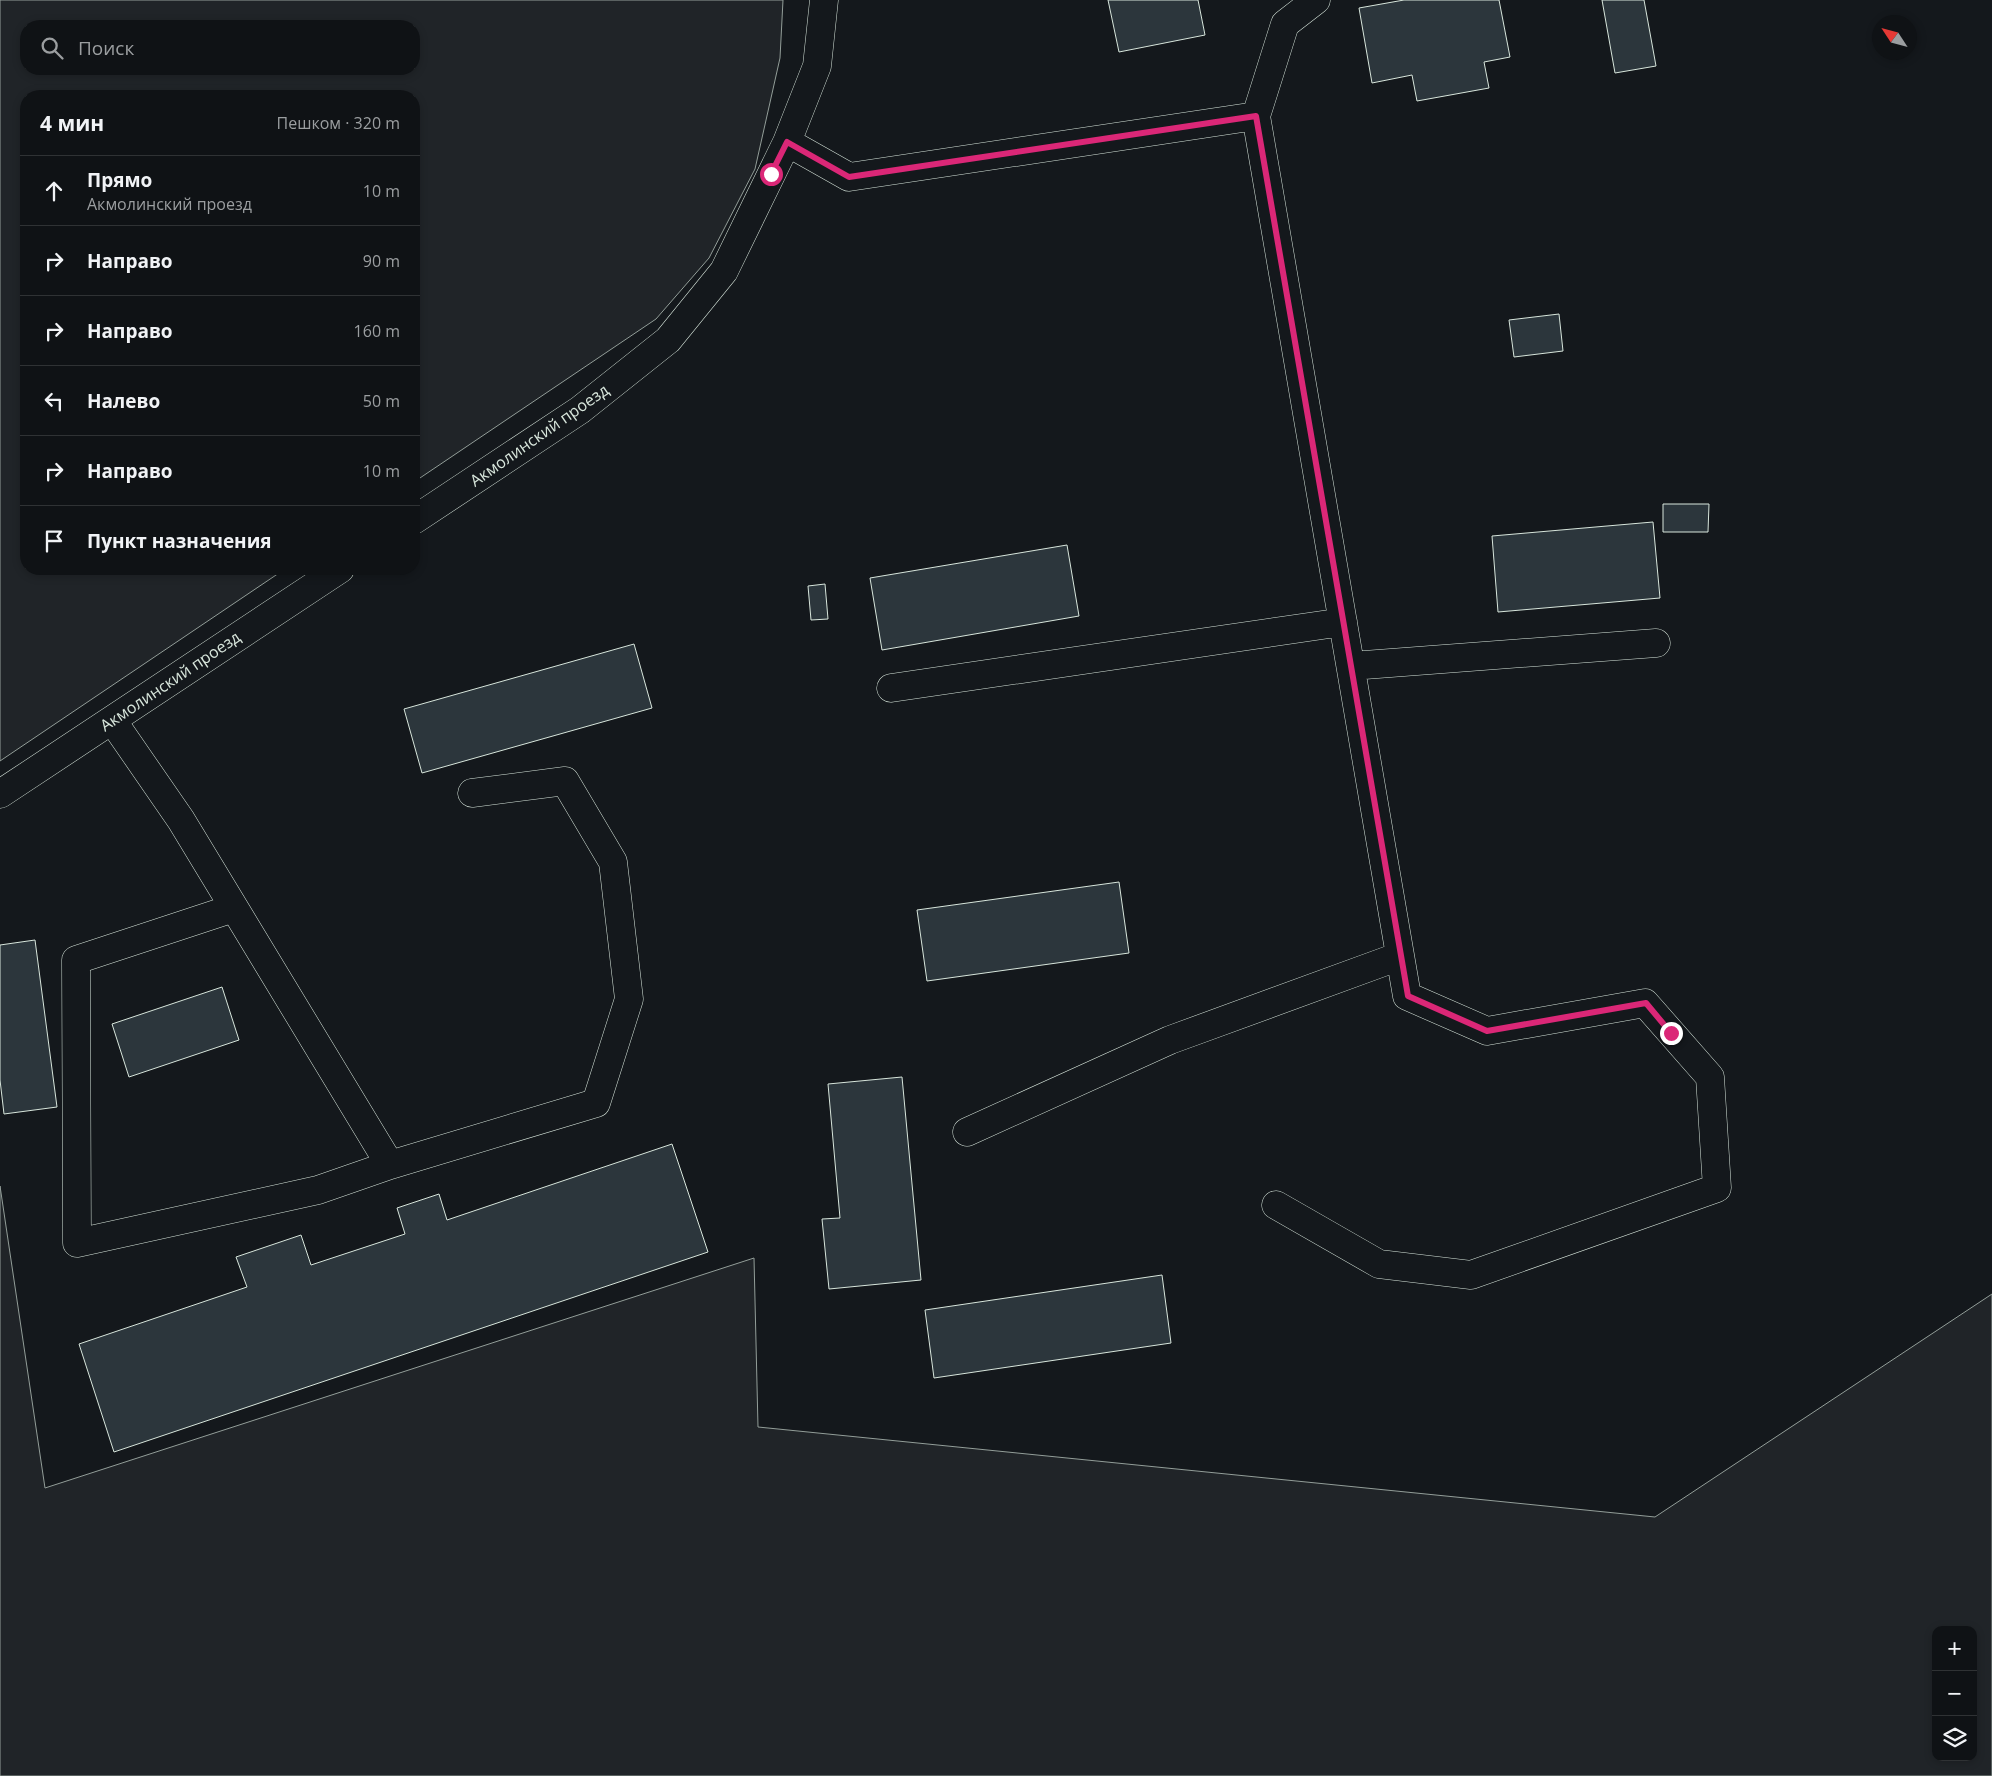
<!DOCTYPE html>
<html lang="ru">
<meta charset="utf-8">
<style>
:root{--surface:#0f1215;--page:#1d2022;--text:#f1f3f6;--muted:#9b9ea0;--line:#2f3234}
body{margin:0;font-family:"Open Sans",sans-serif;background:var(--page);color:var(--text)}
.controls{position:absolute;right:15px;bottom:15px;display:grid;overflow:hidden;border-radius:10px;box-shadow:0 2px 8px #0003}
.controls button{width:45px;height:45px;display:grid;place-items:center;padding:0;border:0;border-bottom:1px solid var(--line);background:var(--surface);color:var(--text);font:25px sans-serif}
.compass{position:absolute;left:1872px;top:15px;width:45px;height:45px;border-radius:50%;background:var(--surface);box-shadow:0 2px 8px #0003;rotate:306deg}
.stop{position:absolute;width:15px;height:15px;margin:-11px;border:4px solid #db2777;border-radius:50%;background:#fff}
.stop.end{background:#db2777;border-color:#fff;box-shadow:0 1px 5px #0008}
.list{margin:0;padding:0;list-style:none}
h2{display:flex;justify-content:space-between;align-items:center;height:65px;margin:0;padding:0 20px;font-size:21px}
h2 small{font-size:16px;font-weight:400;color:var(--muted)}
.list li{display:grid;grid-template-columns:32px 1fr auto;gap:15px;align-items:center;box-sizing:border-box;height:70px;padding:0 20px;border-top:1px solid var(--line)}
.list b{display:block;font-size:19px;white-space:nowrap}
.list p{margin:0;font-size:16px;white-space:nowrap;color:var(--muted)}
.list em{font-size:16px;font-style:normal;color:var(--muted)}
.icon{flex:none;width:28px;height:28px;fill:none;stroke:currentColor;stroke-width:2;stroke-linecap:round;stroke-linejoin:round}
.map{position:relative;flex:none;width:1992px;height:1776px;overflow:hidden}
.search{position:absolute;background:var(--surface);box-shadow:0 2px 8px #0003;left:20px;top:20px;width:400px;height:55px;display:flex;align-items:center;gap:12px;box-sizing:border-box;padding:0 18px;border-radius:20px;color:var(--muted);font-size:19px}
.panel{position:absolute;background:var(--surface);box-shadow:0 2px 8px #0003;left:20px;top:90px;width:400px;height:485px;border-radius:20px}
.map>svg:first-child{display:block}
</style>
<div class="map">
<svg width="1992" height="1776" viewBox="0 0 1992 1776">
<rect width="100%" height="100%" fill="#14181c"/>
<!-- green -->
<path fill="#202428" stroke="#939e99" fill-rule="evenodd" d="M0,0H783L780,58L755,169L709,258L656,319L414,482V96H26V569H285L0,761ZM26,26H414V69H26Z
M0,1186L45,1488L754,1258L758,1427L1655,1517L1992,1294V1776H0ZM1936,1630H1973V1757H1936Z"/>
<!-- building -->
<path fill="#2c363c" stroke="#d8e6dc" d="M1108,0H1198L1205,35L1119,52Z
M1404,0H1499L1510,57L1484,62L1489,88L1417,101L1412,75L1372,83L1359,8Z
M1602,0H1644L1656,66L1615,73Z
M1559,314L1563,351L1514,357L1509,320Z
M1663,504H1709L1708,532H1663Z
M1653,522L1660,598L1498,612L1492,536Z
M1067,545L1079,616L882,650L870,578Z
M825,584L828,619L811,620L808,586Z
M634,644L652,708L422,773L404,709Z
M1119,882L1129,953L927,981L917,910Z
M35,940L57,1107L4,1114L0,1080V945Z
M222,987L239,1040L129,1077L112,1024Z
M902,1077L921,1280L829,1289L822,1219L840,1218L828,1084Z
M672,1144L708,1252L114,1452L79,1344L247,1287L236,1257L301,1235L311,1265L405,1234L397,1208L439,1194L447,1220Z
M1162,1275L1171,1343L934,1378L925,1310Z"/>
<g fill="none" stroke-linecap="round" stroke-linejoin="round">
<!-- minor casing -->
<g stroke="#d8e6dc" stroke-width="29">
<path id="minor" d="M1256,116L1407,996L1487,1031L1645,1003L1710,1077L1717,1188L1471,1275L1379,1264L1276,1205
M787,142L849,177L1256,116L1285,24L1316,0
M414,520L580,410L668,340L724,271L787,142L817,66L824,0
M1351,666L1656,643
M891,688L1343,622
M112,720L181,820L390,1165
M0,794L340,569
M234,908L76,960L77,1243L318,1190L390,1165L596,1103L629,999L613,862L565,781L472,793
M967,1132L1170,1040L1400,956"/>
</g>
<!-- minor -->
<use href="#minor" stroke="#14181c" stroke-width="28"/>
</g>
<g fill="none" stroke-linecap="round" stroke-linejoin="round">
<!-- route -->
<path stroke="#db2777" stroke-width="6" d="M771,174L787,142L849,177L1256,116L1408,996L1487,1031L1646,1003L1671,1033"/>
</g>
<g text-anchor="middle" stroke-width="4" stroke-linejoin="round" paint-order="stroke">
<!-- street labels -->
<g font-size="16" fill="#d8e6dc" stroke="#14181c">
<text transform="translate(539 435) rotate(-35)" y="6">Акмолинский проезд</text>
<text transform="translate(170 681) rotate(-34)" y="6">Акмолинский проезд</text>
</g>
</g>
</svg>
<div class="controls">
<button>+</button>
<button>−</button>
<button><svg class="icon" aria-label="layers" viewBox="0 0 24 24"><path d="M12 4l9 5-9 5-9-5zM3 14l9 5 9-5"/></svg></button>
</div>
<svg class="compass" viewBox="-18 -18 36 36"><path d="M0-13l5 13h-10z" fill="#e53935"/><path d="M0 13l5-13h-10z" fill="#9b9ea0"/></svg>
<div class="stop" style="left:771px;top:174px"></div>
<div class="stop end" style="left:1671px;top:1033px"></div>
<div class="search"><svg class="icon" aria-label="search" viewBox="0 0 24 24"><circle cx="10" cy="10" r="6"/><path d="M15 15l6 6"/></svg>Поиск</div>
<section class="panel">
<h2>4 мин<small>Пешком · 320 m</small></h2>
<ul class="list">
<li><svg class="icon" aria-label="ahead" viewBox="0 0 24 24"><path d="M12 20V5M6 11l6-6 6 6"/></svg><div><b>Прямо</b><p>Акмолинский проезд</p></div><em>10 m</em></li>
<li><svg class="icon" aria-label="right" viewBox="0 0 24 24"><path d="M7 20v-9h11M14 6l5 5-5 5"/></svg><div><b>Направо</b></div><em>90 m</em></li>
<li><svg class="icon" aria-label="right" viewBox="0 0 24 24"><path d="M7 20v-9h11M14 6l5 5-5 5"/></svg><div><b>Направо</b></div><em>160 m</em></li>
<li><svg class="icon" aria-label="left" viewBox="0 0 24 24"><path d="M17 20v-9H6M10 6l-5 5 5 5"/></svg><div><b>Налево</b></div><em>50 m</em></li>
<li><svg class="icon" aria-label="right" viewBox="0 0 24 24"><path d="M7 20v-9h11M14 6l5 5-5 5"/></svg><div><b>Направо</b></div><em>10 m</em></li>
<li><svg class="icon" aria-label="arrive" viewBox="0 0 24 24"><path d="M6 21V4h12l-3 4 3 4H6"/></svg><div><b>Пункт назначения</b></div></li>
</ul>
</section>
</div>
